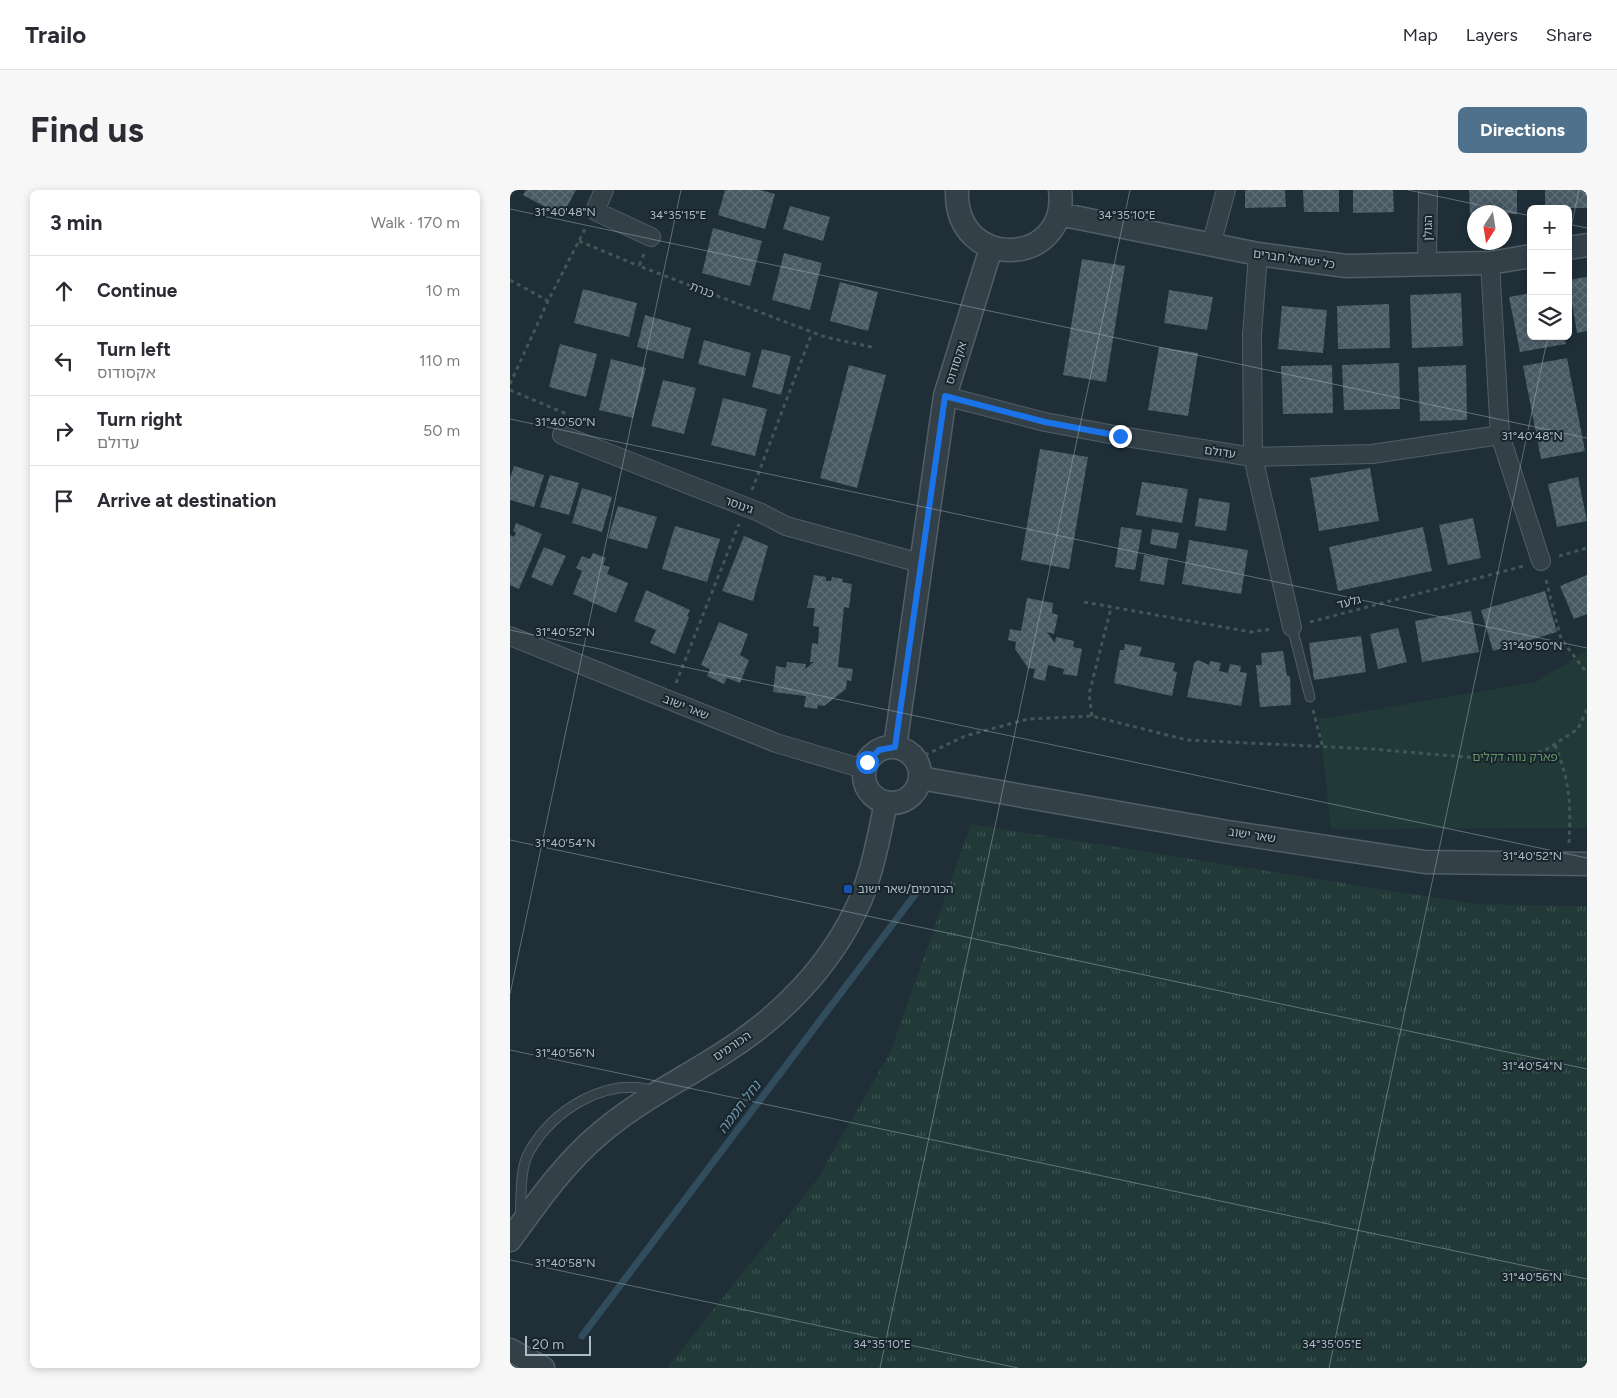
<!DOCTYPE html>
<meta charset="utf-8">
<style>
:root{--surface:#fff;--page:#f7f7f7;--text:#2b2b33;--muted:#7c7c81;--line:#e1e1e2;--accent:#50718c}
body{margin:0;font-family:Figtree,"Noto Sans Hebrew",sans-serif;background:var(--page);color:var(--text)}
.controls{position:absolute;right:15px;top:15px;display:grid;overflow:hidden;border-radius:8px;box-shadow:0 2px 8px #0003}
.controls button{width:45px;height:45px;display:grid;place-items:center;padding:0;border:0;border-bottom:1px solid var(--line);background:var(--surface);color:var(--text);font:25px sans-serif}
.compass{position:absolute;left:957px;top:15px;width:45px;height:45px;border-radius:50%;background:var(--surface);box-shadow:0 2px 8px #0003;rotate:192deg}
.scale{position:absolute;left:15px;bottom:12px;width:66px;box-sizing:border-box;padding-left:5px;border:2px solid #adbbc5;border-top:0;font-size:14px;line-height:18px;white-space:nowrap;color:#adbbc5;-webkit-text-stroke:4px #19252c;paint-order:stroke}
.stop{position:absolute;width:15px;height:15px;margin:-11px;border:4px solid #1a73e8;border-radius:50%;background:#fff}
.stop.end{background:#1a73e8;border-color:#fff;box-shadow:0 1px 5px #0008}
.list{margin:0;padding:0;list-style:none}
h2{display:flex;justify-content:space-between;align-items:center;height:65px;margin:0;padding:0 20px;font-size:21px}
h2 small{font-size:16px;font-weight:400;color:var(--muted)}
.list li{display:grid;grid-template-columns:32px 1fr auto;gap:15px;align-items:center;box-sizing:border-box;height:70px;padding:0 20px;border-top:1px solid var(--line)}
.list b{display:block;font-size:19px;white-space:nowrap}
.list p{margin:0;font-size:16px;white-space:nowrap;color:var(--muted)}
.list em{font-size:16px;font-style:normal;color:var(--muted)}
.icon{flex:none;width:28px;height:28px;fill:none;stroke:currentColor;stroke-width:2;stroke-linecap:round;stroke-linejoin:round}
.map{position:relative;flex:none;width:1077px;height:1178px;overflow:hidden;border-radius:8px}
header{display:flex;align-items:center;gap:30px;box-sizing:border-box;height:70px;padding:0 25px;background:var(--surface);border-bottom:1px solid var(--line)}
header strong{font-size:24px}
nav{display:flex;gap:28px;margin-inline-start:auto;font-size:18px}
.intro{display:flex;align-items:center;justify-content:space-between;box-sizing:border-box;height:120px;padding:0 30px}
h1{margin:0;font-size:35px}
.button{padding:12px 22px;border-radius:8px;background:var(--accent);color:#fff;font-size:18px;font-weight:700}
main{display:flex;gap:30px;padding:0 30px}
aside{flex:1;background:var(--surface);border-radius:8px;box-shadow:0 2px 8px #0003}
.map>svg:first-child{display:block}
</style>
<header>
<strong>Trailo</strong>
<nav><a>Map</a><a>Layers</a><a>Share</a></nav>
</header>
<div class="intro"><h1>Find us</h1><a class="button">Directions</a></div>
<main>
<aside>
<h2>3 min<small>Walk · 170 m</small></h2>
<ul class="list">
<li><svg class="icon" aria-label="ahead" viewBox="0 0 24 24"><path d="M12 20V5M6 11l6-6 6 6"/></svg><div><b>Continue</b></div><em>10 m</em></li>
<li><svg class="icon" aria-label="left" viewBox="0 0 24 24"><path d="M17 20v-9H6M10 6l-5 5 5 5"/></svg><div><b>Turn left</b><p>אקסודוס</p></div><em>110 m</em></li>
<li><svg class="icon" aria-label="right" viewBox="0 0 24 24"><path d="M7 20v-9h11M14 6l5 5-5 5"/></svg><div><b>Turn right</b><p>עדולם</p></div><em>50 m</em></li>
<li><svg class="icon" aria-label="arrive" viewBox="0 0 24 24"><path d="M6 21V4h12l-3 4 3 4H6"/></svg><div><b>Arrive at destination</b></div></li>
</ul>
</aside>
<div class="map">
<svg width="1077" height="1178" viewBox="0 0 1077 1178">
<defs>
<pattern id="grass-tufts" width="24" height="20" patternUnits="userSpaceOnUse" patternTransform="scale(1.25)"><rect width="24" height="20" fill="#223a37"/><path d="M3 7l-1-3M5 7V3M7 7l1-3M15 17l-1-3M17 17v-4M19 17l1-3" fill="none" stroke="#3f5552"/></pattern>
<pattern id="building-cross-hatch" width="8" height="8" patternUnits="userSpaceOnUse" patternTransform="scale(1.25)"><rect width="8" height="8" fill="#475963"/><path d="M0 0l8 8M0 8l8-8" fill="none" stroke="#5f6f78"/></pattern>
</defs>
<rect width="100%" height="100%" fill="#1f2e37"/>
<!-- grass -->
<path fill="url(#grass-tufts)" d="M461,634L965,714L1077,716V1178H157L306,991L380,863Z"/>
<!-- park -->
<path fill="#223a37" d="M1077,460V638L821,639L809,529L1026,492Z"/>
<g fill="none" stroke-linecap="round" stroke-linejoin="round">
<!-- stream -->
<path stroke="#314c5d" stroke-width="7" d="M72,1146L407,702"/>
</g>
<!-- building -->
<path fill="url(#building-cross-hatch)" d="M16,0H66L52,26L13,5Z
M215,0H250L265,4L255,39L208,25Z
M735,0H775L776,17L735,18Z
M793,0H829V22H794Z
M843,0H883L884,22L843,23Z
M959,0H1007V24L964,22V25H960Z
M1035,0H1077V18H1035Z
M280,16L320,27L313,51L273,39Z
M203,38L252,51L240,96L192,83Z
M274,63L312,73L300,120L262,110Z
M572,69L615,76L596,192L553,185Z
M1077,87V141L1067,143L1058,90Z
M330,92L368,102L358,141L320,131Z
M73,99L127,113L119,147L64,133Z
M659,100L703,107L697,140L654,133Z
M951,103L953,156L902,158L900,105Z
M1021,103V146H1054L1056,154L1010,162L999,107Z
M879,114L880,158L828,159L827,116Z
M772,116L817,120L813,163L768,159Z
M135,125L181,138L173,169L127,157Z
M194,150L241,163L235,186L188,174Z
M50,154L87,164L76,207L39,197Z
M649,157L688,163L678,226L638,220Z
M252,159L281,166L271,205L242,197Z
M1057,168L1075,261L1031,269L1013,176Z
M101,169L136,178L123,228L89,220Z
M889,173L890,219L834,220L832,175Z
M339,175L376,185L347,298L310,288Z
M822,175L823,223L773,224L771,176Z
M956,175L957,230L910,231L908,177Z
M153,190L186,198L174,244L141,236Z
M213,208L257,219L245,266L201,255Z
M530,259L578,267L559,379L511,370Z
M4,276L34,285L24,317L0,310V288Z
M860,278L869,331L809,341L800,288Z
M40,285L69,293L59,325L30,317Z
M1068,287L1077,331L1047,337L1038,294Z
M632,292L678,299L672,333L626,325Z
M72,298L102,307L92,342L62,333Z
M689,308L720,313L716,341L685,336Z
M108,316L147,327L137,359L98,348Z
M963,328L971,368L938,375L929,335Z
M6,333L32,344L9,399L0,395V345L4,347L6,343L3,341Z
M165,336L210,349L197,392L152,379Z
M611,337L632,340L625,380L605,377Z
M913,337L922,381L828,401L819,357Z
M642,339L669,343L666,359L640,354Z
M234,346L258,356L243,411L212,401Z
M679,350L738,360L731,404L672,394Z
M34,357L56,366L42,396L21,387Z
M83,363L96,368L93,375L100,377L97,384L118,393L106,423L63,404L72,381L66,378L72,366L80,369Z
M634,365L658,369L654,395L630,391Z
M304,385L316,387V391H321L322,387L333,389L332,392L342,394L339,418L334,417L328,477L343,479L341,491L337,490L336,499L314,516L308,515L307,519L294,517L296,506L263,502L266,476L276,478L277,472L296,474L295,479L304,472H300L302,453L308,454L309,437L303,436L305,418H297Z
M1077,385V424L1064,429L1050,396Z
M136,400L180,420L177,426L179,427L165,464L140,453L146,440L124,431Z
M1035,401L1047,442L983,461L971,420Z
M517,408L543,413L542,423L548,425L544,444L537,442L545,453L546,447L564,451L563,457L572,459L567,486L553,484L554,479L538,475L535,491L523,488L525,479L518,478L505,459L506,452L498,450L500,439L511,441Z
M961,421L969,462L912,472L905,431Z
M209,432L238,444L230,465L239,470L230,493L217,488L214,494L197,486L200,479L191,475Z
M888,438L897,472L868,479L860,444Z
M851,446L856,482L804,490L799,453Z
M615,454L632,457L629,466L665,473L663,481L667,482L662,506L604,493L610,460H614Z
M773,461L777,486H780L781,515L750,517L746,475H752L751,463Z
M688,470L699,475L700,471L711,473L709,481L718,483L720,474L731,476L730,482L737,483L731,516L677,507L684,473Z"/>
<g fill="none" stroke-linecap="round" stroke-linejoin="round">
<!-- service casing -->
<g stroke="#505e66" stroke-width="11">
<path id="service" d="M782,437L800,507
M10,1027C12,1008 9,980 19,962C43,920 96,886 145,901"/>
</g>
<!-- minor casing -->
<g stroke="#505e66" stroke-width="20">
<path id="minor" d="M94,0L85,21L141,47
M701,55L716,0
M748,64L742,145L743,267L782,437
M980,73L990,245L1031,371
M917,76L918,0
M435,206L535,232L610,246L743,267L862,264L990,245
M52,245L249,322L276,336L410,373
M0,446L266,553L354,579"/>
</g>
<!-- tertiary casing -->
<g stroke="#505e66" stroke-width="25">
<path id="tertiary" d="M447,0C444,83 560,77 550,0
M549,24L748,64L836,76L980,73L1021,66
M1058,58L1077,55
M385,557L435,206L481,58
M354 585a28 28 0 1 1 56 0a28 28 0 1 1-56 0Z
M410,588L718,642L915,672L1077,674
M0,1050C28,1011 56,971 93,941C129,911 171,890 210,865C270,828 321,776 350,711C363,680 369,646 376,612
M0,1160L33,1178"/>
</g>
<!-- path -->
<path stroke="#415755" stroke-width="3" stroke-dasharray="4 4" stroke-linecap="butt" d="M69,51L129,76
M134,64L129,76L315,147L366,158
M0,90L38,111
M0,194L38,111L76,37
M0,200L59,225
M242,300L302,143
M1049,366L1077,358
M1036,390L1051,449L1077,483
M574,412L741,442L762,439
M800,432L1014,376
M166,493L229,334
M803,520L813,558
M582,526L579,504L601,418
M1045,555C1060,592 1061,613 1059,653
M415,565L455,546L518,529L582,526L677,550L862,559L991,570L1034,561L1068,539L1077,519"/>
<!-- service -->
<use href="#service" stroke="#334048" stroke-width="9"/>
<!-- minor -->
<use href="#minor" stroke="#334048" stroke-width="18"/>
<!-- tertiary -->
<use href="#tertiary" stroke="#334048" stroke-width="22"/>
</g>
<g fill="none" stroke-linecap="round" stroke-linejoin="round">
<!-- route -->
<path stroke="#1a73e8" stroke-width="6" d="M357,572L369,560L385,557L435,206L535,232L610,246"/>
</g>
<!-- ticks -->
<path fill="none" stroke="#adbbc5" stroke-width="1" stroke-opacity="0.45" d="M898,0L1021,26M0,19L1077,248M1058,34L1077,38M1058,52L1069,0M0,229L1077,458M0,440L1077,668M0,650L1077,879M0,804L171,0M0,860L1077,1089M0,1070L508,1178M370,1178L620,0M819,1178L1038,146"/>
<!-- markers -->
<rect fill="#1a4fb4" stroke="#19252c" stroke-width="2" x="333" y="694" width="10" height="10" rx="2.5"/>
<g text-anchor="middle" stroke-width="4" stroke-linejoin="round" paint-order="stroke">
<!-- street labels -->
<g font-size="12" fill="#adbbc5" stroke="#19252c">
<text transform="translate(918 38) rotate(-89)" y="4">הגולן</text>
<text transform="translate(784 69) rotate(8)" y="4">כל ישראל חברים</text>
<text transform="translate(192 100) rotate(21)" y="4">כנרת</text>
<text transform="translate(446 173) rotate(-72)" y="4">אקסודוס</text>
<text transform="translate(710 262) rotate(8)" y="4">עדולם</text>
<text transform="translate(229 315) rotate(20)" y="4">גינוסר</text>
<text transform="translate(839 412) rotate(-15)" y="4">גלעד</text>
<text transform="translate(176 517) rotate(22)" y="4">שאר ישוב</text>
<text transform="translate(742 645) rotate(9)" y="4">שאר ישוב</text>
<text transform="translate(222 856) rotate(-34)" y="4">הכורמים</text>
</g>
<!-- park labels -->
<g font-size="12" fill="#659566" stroke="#19252c">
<text x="1005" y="571">פארק נווה דקלים</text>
</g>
<!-- poi labels -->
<g font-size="12" fill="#adbbc5" stroke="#19252c" text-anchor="start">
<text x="348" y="703">הכורמים/שאר ישוב</text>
</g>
<!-- water labels -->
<g font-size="14" font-style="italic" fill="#6d93aa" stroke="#19252c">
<text transform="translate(229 917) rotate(-53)" y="5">נחל חממה</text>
</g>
</g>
<g font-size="12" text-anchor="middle" fill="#adbbc5" stroke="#19252c" stroke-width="4" stroke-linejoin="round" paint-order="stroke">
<text x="55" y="26">31°40'48"N</text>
<text x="168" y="29">34°35'15"E</text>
<text x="617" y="29">34°35'10"E</text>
<text x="55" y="236">31°40'50"N</text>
<text x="1022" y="250">31°40'48"N</text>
<text x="55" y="446">31°40'52"N</text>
<text x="1022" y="460">31°40'50"N</text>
<text x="55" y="657">31°40'54"N</text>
<text x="1022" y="670">31°40'52"N</text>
<text x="55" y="867">31°40'56"N</text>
<text x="1022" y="880">31°40'54"N</text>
<text x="55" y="1077">31°40'58"N</text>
<text x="1022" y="1091">31°40'56"N</text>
<text x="372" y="1158">34°35'10"E</text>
<text x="822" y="1158">34°35'05"E</text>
</g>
</svg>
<div class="controls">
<button>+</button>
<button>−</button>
<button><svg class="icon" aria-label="layers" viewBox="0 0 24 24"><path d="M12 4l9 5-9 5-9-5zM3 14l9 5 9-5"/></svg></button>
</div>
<svg class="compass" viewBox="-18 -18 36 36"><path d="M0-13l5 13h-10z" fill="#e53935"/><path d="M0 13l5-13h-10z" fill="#7c7c81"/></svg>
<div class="scale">20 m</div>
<div class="stop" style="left:357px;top:572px"></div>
<div class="stop end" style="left:610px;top:246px"></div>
</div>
</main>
